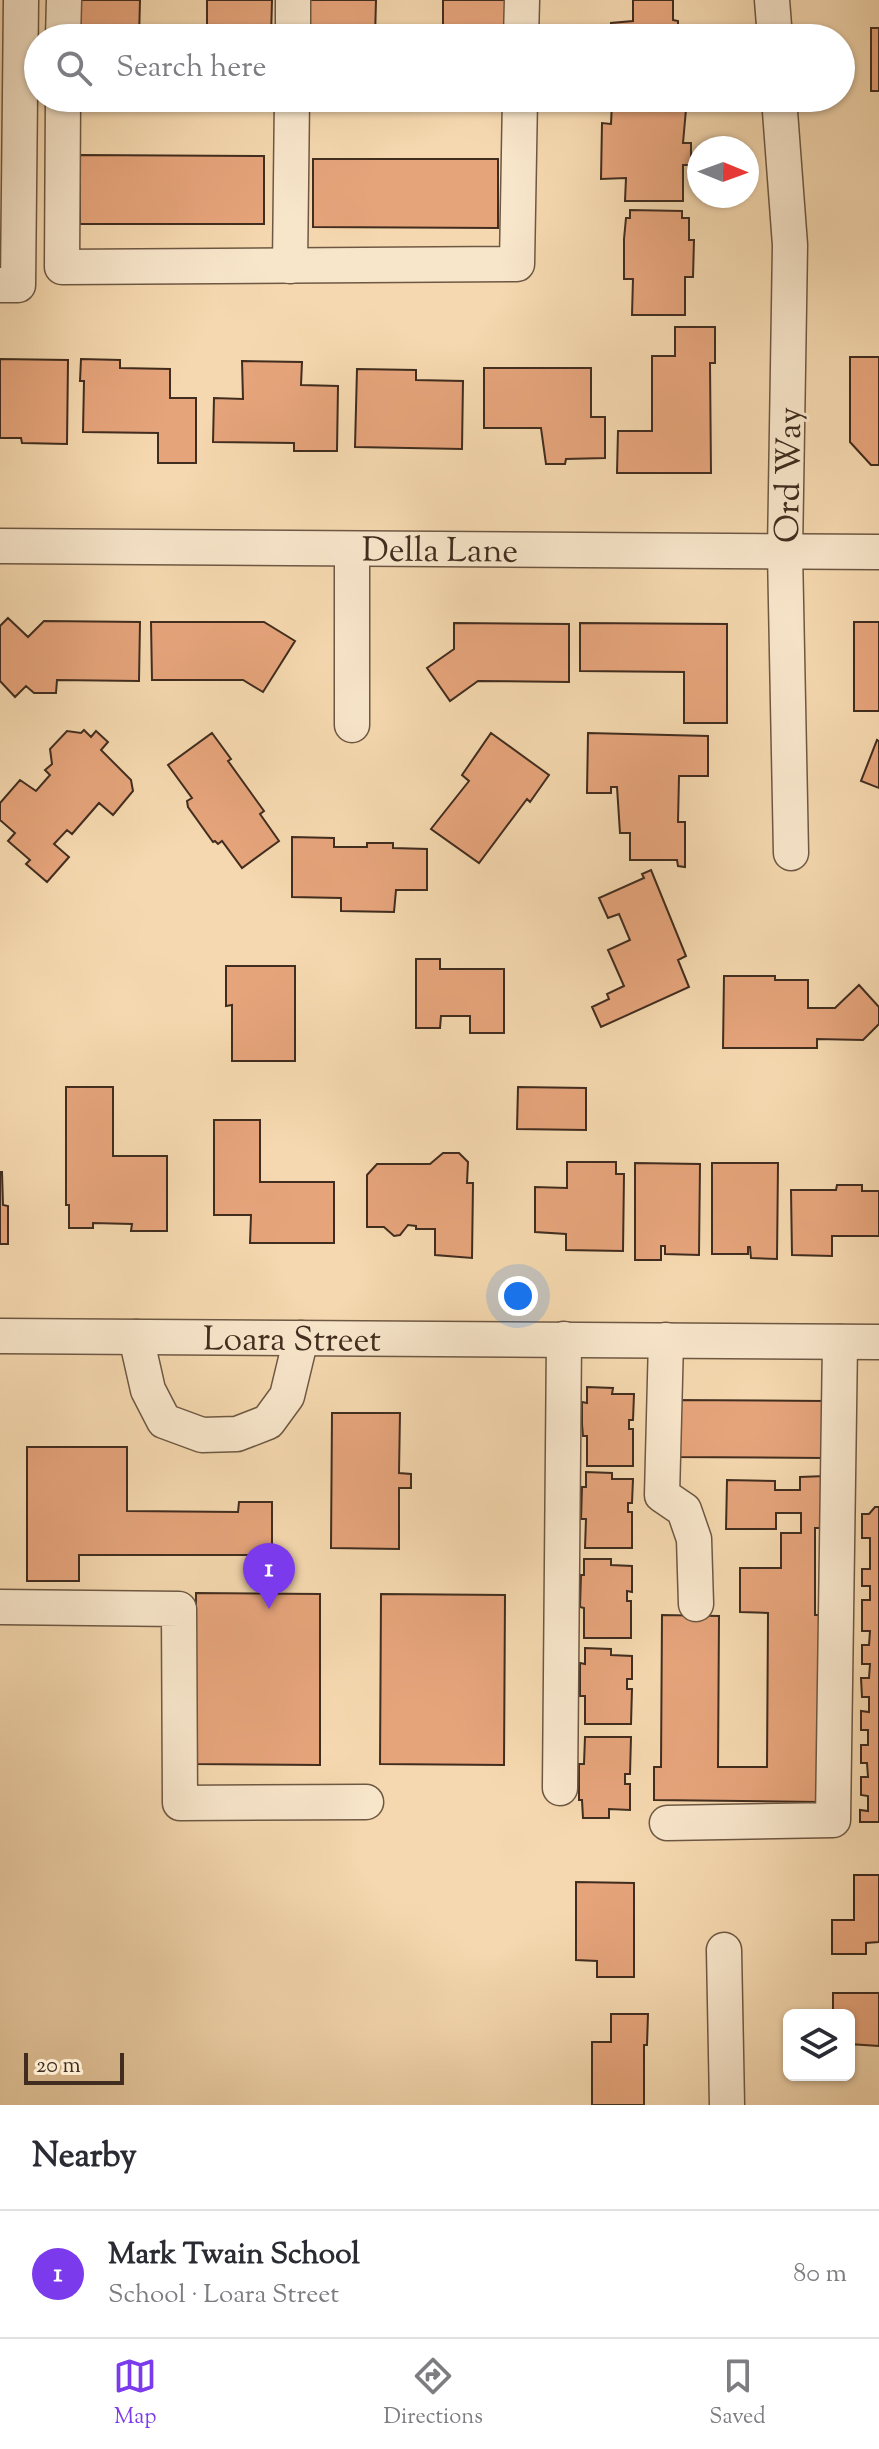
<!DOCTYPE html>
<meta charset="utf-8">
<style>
:root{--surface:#fff;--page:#f2f2f3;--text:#2b2b33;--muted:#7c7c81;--line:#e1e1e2;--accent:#7c3aed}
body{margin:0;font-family:"Sorts Mill Goudy",serif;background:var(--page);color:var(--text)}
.controls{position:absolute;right:24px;bottom:24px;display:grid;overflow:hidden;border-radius:12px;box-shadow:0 2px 6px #0004}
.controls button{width:72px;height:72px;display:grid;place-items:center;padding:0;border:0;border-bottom:2px solid var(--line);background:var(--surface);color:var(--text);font:40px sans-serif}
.compass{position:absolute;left:687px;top:136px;width:72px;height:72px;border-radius:50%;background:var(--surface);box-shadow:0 2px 6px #0004;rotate:91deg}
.scale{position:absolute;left:24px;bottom:20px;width:100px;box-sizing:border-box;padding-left:8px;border:4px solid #412d1f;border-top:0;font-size:22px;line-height:28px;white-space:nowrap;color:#412d1f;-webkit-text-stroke:6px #f8e6cb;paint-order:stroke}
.you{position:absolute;left:518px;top:1296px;width:28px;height:28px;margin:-20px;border:6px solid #fff;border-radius:50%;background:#1a73e8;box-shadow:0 0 0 12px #1a73e833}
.badge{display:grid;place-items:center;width:52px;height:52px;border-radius:50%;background:var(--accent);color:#fff;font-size:26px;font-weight:700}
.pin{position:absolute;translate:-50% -66px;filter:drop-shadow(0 2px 4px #0008)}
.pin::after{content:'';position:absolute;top:42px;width:28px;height:24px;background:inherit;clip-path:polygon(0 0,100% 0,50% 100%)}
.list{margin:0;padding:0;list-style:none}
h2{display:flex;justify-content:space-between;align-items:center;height:104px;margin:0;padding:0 32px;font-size:34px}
h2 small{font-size:26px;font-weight:400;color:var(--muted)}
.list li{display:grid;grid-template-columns:52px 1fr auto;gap:24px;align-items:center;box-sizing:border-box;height:128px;padding:0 32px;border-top:2px solid var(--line)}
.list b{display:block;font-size:30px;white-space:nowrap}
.list p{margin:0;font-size:26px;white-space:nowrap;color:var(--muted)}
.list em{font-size:26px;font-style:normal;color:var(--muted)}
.icon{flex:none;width:44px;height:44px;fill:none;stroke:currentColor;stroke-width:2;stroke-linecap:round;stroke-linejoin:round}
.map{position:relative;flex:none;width:879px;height:2105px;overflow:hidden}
.search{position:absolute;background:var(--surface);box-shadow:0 2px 6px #0004;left:24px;right:24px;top:24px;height:88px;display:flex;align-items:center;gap:20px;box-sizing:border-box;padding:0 28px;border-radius:44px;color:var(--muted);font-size:30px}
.sheet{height:232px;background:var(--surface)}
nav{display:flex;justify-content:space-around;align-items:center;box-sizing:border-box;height:112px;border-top:2px solid var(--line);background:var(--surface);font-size:22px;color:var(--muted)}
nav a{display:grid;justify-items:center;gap:4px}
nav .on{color:var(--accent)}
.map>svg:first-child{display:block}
</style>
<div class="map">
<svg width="879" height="2105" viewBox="0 0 879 2105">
<rect width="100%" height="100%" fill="#f5d8af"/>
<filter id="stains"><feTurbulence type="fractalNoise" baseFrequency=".0025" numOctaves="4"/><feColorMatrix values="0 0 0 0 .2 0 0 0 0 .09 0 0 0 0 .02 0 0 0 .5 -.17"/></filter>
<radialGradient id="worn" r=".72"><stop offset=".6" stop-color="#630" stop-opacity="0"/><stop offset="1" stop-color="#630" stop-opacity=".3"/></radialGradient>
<!-- building -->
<path fill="#e6a47b" stroke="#412d1f" stroke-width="2" d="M75,0H140L139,38H74Z
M207,0H272L271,38H207Z
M310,0H376L375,38H310Z
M443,0H507V38H443Z
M633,0H673V20L678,21V38H611V23L633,21Z
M871,28H879V91H871Z
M621,98H687L683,143H691V165H683V201H625L626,178L601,179L602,123L611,124L612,102H620Z
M80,155L264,156V224H80Z
M313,159H498V228L313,227Z
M630,210L682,211V218H689V240H694L693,277H685V315H632L633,279H624V239L626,218H630Z
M675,327H715V363H710L711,473H617L618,431H652V356H675Z
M850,357H879V465H871L850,442Z
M0,359L68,360L67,444L22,443L21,438H0Z
M81,359L120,360V368L170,369V398H196V463H158V433L83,432L84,381H80Z
M242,361L302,362L301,385L338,386L337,451H294V443L213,442L214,398L243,399Z
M484,368H591V417H605V458L566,459L565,464H546L541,428H484Z
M357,369L416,370V380L463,381L462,449L355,447Z
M8,618L28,637L44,621L140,622L139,681L57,680L56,693H34L26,686L15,697L0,681V626Z
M151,622H264L295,641L263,692L243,680H152Z
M854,622H879V711H854Z
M454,623L569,624V682L478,681L450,701L427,668L454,649Z
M580,623L727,624V723H684V672L580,671Z
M84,730L91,737L96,731L108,742L101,750L131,780L133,791L113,815L99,803L72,834L67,830L54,844L69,857L47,882L26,864L30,860L8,841L15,833L0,820V803L20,780L36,791L50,775L45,770L52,764L50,749L67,731L81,733Z
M212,733L231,759L228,761L264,811L260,814L279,841L242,868L222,841L218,844L215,841L213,842L188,807L187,801L192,798L168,765Z
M491,733L549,775L530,802L527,799L479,863L431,829L469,781L462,775Z
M588,733L708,736V776H679L678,822H685V867L678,866L677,860H630V833H620L617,787H611V793H587Z
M877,740L879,741V788L861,781Z
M292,837L334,838V847H367V843H393V848L427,849V890H396L394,912L341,911V898L292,897Z
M651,870L686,956L678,960L689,987L601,1027L592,1007L609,999L607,994L624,986L608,950L630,940L619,914L608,918L599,898L644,878L642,874Z
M416,959H440V969H504V1033H470V1016H441L440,1028H416Z
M226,966H295V1061H232V1005L226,1006Z
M724,976H775V980H808V1008H835L859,985L879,1007V1024L863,1040L817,1039V1048H723Z
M66,1087H113V1156H167V1231H131L132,1224L93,1223V1228H69V1205H66Z
M518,1087L586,1088V1130L517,1129Z
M214,1120H260V1182H334V1243H250L251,1215H214Z
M443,1153H459L468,1162L467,1183H473L472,1258L435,1255V1229H416V1226L408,1225L400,1235L394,1236L384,1227H367V1175L377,1164H430Z
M567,1162H616V1174H624L623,1251L566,1250V1234L535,1232V1187L567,1188Z
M635,1163L700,1164L699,1255L665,1254V1246H661V1260H635Z
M712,1163H778L777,1259L751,1258L750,1247H748V1254H712Z
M0,1172H2L3,1205L8,1206V1244H0Z
M837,1185H862V1191H879V1236H832V1256L792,1255L791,1190H836Z
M587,1387L613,1388L612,1394H634L633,1420H629V1429H633V1466H587V1436H583L582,1424V1402L587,1403Z
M669,1400L825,1401L824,1458L669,1457Z
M332,1413H400L399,1473L411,1474V1488H399V1549L331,1548Z
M27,1447H127V1511L238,1512L239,1502H272V1555H79V1581H27Z
M586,1472L612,1473V1479H633L632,1503H628V1512H632V1548H585L586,1519H581L582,1487H586Z
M825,1476V1528H815V1615H825L817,1802L654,1800V1767H661L662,1615L719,1616L718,1767H767L768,1613L740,1612V1568H781V1533H801V1513H776V1529H726L727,1480L775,1481V1490H800V1477Z
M875,1507H879V1822H860V1810L868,1811V1796L861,1795V1777H868L867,1763H861V1745H868V1730H861V1711L869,1712V1697H862L861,1678H869L870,1664H862V1645H869L870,1631H862V1600H870V1586H862V1569H870V1538H862V1514H869Z
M584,1559H611V1565L632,1566V1592L627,1591V1601H631V1638H584V1608L580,1607L581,1575H584Z
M196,1593L320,1594V1765L195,1764Z
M381,1594L505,1595L504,1765L380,1764Z
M585,1648L611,1649V1655L632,1656V1679H627V1689H632L631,1724H585V1696H580V1663L585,1664Z
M585,1737H631L630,1774H625V1784H630V1810L609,1809V1818H583L582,1800H579V1764H584Z
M854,1875H879V1942L866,1943V1954H832V1920H854Z
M576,1882L634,1883V1977H597V1961L576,1960Z
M833,1993H879V2046L849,2044V2015H833Z
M611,2014H648L647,2045H644V2105H592V2042H611Z"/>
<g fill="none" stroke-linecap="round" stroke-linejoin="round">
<!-- minor casing -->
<g stroke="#6e5843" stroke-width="37">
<g id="minor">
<path d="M772,0L775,38"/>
<path d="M63,38L64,0"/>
<path d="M293,38V0"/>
<path d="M521,38L522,0"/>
<path d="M63,98L62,267L517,264L520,98"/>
<path d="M779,98L790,245L785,552L791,853"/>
<path d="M290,266L292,98"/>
<path d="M0,285H18L21,0"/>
<path id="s1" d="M0,546L879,552"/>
<path d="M352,725V549"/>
<path id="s2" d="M0,1336L879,1342"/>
<path d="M136,1337L148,1390L164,1421L202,1435L237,1434L268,1422L287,1396L301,1338"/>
<path d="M666,1340L662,1495L684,1510L694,1539L696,1604"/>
<path d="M0,1607L179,1609L180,1803L366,1802"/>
<path d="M560,1788L564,1339"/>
<path d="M667,1823L833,1820L840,1342"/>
<path d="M724,1950L727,2105"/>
</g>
</g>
<!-- minor -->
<use href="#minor" stroke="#f8e6cb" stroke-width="34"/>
</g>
<g text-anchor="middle" stroke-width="6" stroke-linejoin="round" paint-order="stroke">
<!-- street labels -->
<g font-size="34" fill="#412d1f" stroke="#f8e6cb">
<text transform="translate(787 475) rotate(-89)" y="12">Ord Way</text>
<text dy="12" stroke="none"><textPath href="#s1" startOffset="440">Della Lane</textPath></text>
<text dy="12" stroke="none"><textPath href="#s2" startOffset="292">Loara Street</textPath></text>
</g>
</g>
<rect width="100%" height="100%" filter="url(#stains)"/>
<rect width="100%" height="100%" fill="url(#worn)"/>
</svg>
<div class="controls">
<button><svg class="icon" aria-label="layers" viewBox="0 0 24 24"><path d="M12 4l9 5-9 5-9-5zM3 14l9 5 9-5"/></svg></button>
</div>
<svg class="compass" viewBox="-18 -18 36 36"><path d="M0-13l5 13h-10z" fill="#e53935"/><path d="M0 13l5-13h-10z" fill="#7c7c81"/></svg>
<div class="scale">20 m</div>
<div class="you"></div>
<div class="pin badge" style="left:269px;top:1609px">1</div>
<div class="search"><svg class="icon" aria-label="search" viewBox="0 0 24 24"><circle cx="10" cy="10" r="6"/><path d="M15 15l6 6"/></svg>Search here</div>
</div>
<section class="sheet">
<h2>Nearby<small></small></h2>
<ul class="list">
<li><span class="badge">1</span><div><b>Mark Twain School</b><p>School · Loara Street</p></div><em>80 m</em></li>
</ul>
</section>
<nav>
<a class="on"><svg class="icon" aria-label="map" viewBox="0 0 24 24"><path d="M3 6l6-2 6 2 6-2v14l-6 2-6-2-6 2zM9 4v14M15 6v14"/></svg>Map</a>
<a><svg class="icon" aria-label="directions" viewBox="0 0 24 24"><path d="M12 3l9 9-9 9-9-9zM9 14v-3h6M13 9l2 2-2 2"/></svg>Directions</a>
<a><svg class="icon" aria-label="saved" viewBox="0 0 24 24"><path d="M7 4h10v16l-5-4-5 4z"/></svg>Saved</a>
</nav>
